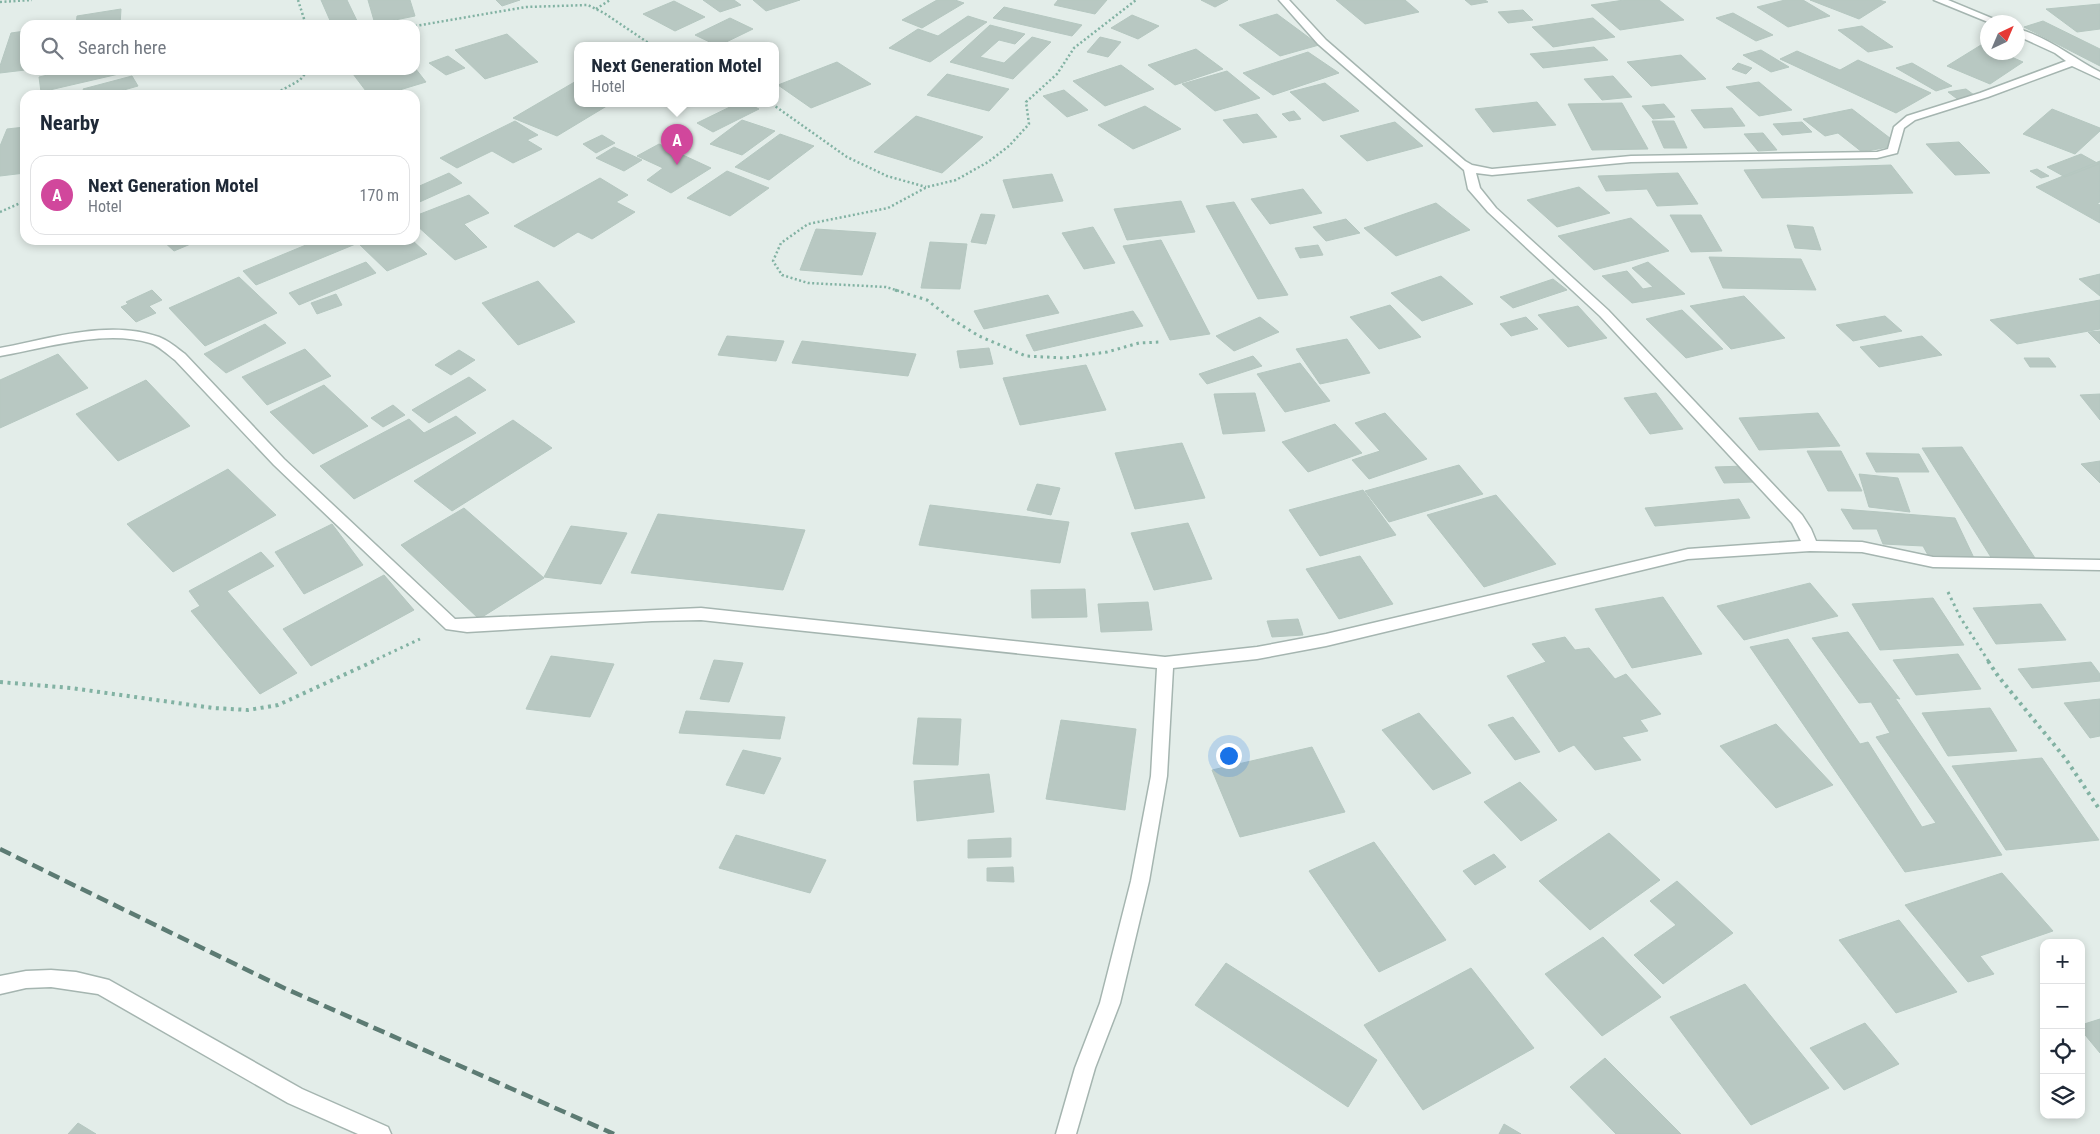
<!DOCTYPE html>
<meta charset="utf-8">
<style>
:root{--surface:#fff;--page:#f2f2f3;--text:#1f2937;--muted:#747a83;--line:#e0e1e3;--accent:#db2777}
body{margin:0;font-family:"Roboto Condensed",sans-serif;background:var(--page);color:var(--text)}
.controls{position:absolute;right:15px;bottom:15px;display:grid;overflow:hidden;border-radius:10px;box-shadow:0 2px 8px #0003}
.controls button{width:45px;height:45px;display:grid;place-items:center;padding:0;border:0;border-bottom:1px solid var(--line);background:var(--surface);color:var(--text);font:25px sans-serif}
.compass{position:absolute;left:1980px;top:15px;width:45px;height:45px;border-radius:50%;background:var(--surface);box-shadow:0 2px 8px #0003;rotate:44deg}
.you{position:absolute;left:1228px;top:755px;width:18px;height:18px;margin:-12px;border:4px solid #fff;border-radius:50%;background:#1a73e8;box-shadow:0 0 0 8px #1a73e833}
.badge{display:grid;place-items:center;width:32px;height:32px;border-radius:50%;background:var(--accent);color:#fff;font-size:16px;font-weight:700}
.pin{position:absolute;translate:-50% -41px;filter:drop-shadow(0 1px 2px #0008)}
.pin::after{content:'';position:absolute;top:26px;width:18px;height:15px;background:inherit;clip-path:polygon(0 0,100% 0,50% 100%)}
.popup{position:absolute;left:574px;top:42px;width:205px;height:65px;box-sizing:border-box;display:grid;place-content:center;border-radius:10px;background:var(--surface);filter:drop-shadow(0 1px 4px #0005);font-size:16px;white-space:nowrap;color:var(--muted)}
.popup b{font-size:19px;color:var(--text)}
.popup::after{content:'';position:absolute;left:50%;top:100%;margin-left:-10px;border:10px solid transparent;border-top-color:var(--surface)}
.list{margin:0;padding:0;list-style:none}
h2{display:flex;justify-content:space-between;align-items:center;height:65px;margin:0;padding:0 20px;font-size:21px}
h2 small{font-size:16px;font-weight:400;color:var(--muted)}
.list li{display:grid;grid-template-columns:32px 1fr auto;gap:15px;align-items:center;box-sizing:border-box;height:80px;margin:0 10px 10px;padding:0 10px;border:1px solid var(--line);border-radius:15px}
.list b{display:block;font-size:19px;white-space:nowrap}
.list p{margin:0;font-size:16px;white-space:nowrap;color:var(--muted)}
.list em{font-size:16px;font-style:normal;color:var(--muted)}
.icon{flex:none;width:28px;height:28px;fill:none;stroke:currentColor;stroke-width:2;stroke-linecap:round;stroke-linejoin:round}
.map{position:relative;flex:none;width:2100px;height:1134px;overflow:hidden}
.search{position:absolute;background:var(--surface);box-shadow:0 2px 8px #0003;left:20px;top:20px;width:400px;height:55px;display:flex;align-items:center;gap:12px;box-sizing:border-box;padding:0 18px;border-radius:15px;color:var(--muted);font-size:19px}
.panel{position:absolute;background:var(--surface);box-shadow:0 2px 8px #0003;left:20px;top:90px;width:400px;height:155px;border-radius:15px}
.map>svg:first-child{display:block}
</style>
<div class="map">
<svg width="2100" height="1134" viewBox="0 0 2100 1134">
<rect width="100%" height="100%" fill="#e3ede9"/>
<!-- building -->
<path fill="#b8c8c2" stroke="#b5c7c0" d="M321,0H347L359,25H332Z
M368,0H410L415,16L375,24Z
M496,0H520L502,6Z
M703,0H734L741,5L720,12Z
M753,0H800L766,11Z
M937,0H955L964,3L922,28L902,20Z
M1058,0H1107L1095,14L1054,5Z
M1201,0H1228L1215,7Z
M1336,0H1405L1419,12L1365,24Z
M1465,0H1485L1488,2L1471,5Z
M1624,0H1659L1684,20L1620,30L1591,5Z
M1785,0H1803L1830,16L1788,27L1757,7Z
M1810,0H1879L1886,2L1859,19Z
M674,1L705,17L675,31L643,14Z
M2100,4V29L2077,32L2046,9Z
M1004,7L1082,25L1072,36L993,18Z
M121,9L120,25H76L77,16Z
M1523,10L1533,20L1508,23L1498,12Z
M1733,13L1773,35L1756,41L1716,18Z
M1277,14L1319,45L1280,56L1239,25Z
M1132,15L1159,26L1138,39L1111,28Z
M968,16L987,22L930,62L889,48L918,29L938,36Z
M730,18L753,29L718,46L695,35Z
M1593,18L1615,37L1553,47L1532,27Z
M2043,21L2100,49V66L2024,27Z
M990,25L1025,34L1015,44L999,40L980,57L1004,63L1032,37L1051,42L1013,79L950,62Z
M1862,26L1893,47L1868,52L1838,30Z
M25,31V70L0,73V66L11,33Z
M507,34L538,62L485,79L455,50Z
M1100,37L1121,42L1108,57L1087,52Z
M1981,45L1988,48V52H2000L2023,62L1990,84L1947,66Z
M1594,47L1608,60L1543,68L1530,54Z
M1196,49L1223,69L1175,85L1148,65Z
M1761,50L1789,67L1771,72L1743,55Z
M1797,51L1840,70L1858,60L1931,93L1896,113L1780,59Z
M1308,52L1339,73L1273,95L1243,73Z
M1681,55L1706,79L1651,86L1627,62Z
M448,56L465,68L446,75L429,63Z
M837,62L871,84L811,108L778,85Z
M1738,63L1752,68L1746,74L1732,69Z
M1912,63L1952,86L1936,91L1896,68Z
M1121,65L1154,89L1105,106L1073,81Z
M415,68L426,82L383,95H369L350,70H415Z
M69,70H136L41,92L39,77Z
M1227,71L1260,98L1215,111L1182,84Z
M947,74L1009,89L989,111L927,95Z
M132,76L138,86L106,95H86L83,89Z
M1613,76L1632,97L1602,100L1584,79Z
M578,80V104H610L557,136L513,118Z
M1759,82L1792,110L1759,116L1726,87Z
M1325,83L1359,111L1323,121L1290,92Z
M1966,89L1978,98L1960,101L1948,92Z
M1064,90L1088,110L1067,117L1043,96Z
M1537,102L1556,125L1493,132L1475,109Z
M1622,103L1648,149L1592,150L1568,104Z
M736,104H749L759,109L713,132L697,123Z
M1664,104L1675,117L1653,119L1642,106Z
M1145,106L1181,129L1133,149L1098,125Z
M1732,108L1745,126L1704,128L1691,110Z
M1852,109L1899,145L1862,152L1838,133L1825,136L1803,119Z
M2052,109L2100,128V131L2075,154L2023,134Z
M1294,111L1301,119L1289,121L1282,114Z
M1257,114L1277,137L1243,143L1223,120Z
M916,116L983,137L942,173L874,152Z
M742,120L775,131L742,155L710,144Z
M515,121L538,135L527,140L542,149L513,163L492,151L457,168L440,158Z
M1652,121H1674L1687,148H1664Z
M1395,122L1423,146L1367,161L1340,136Z
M1802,122L1812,132L1782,135L1773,124Z
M25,127V173L0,176V146L7,129Z
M1763,133L1777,150L1758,151L1744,134Z
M780,134L814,146L769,180L735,167Z
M602,135L615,143L596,153L583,144Z
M1959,142L1990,173L1955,175L1926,144Z
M659,144L711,168L671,193L647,180L663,168L637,156Z
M614,147L642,160L624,171L596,158Z
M2081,154L2099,164L2065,177L2047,167Z
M2100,161V202L2097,203L2100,205V223L2036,187Z
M1891,165L1913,193L1762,198L1744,170Z
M2037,169L2049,176L2041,178L2030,171Z
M727,171L769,188L730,216L687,198Z
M449,173L462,183L415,204V188Z
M1678,173L1698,204L1657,206L1647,189L1606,191L1598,176Z
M1052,174L1063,201L1013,208L1003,180Z
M600,178L628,195L616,202L635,212L592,239L578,232L554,247L514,226Z
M1579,187L1610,213L1557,227L1527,200Z
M1303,189L1322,213L1270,224L1251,199Z
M469,195L489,213L464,224L487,247L455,260L415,224V216Z
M1181,201L1195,232L1127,240L1114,209Z
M1234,202L1288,295L1258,299L1206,206Z
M1436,203L1470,230L1396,256L1364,228Z
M981,214L995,215L986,244L971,242Z
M1670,215H1701L1722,251L1691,252Z
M1631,218L1669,251L1594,270L1558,236Z
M1346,219L1360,233L1326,241L1313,227Z
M1787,225L1813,227L1821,250L1795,248Z
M1093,227L1115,263L1084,269L1062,233Z
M816,229L876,233L862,275L800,270Z
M162,240H200L174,251Z
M318,240H412L427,254L387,271L358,243L256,285L243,271Z
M1161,240L1210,334L1170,340L1123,246Z
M930,242L967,244L960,289L921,288Z
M1318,245L1323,255L1300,258L1295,248Z
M1709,257L1801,259L1816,290L1723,288Z
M366,262L376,273L299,305L289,293Z
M1648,262L1685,294L1632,303L1602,276L1627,271L1643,289L1653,287L1632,268Z
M2100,274V296L2079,279Z
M1441,276L1473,304L1422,321L1391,293Z
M239,277L277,313L205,346L169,308Z
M1553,279L1567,290L1513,308L1500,297Z
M538,281L575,322L518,345L482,303Z
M152,290L162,300L149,306L156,313L136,322L121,307L128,304L126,302Z
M336,294L342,305L317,314L311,303Z
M1048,295L1059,313L984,329L974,311Z
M1744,296L1785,338L1731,349L1690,306Z
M2100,300V329L2017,344L1990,320Z
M1390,305L1421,337L1379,349L1350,317Z
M1578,306L1607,338L1568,347L1538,315Z
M1682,310L1723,349L1686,358L1646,319Z
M1133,311L1143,326L1034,351L1026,335Z
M1885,316L1902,331L1853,341L1836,325Z
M1260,317L1279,332L1234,351L1216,336Z
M1526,317L1538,329L1511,336L1500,324Z
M265,324L286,343L226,373L204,354Z
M2100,331V344L2088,332Z
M727,336L784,341L776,361L718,355Z
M1922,336L1942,355L1879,367L1860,347Z
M1347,339L1370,373L1320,384L1296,349Z
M802,341L916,354L908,376L792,363Z
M989,348L993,364L960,368L957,351Z
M305,349L331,376L267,405L242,377Z
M459,350L475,360L451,375L435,365Z
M58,354L88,388L0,428V380Z
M1253,356L1262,366L1207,384L1199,374Z
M2024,358H2049L2056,367H2030Z
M1300,363L1330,401L1285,412L1257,374Z
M1086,365L1106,410L1020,425L1003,378Z
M469,377L486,390L429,423L412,410Z
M146,380L190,426L118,461L76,414Z
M324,385L368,426L313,454L270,412Z
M1255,393L1265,431L1223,434L1214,394Z
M1656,393L1683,429L1650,434L1624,398Z
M2100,394V420L2080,395Z
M393,405L405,415L383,427L371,418Z
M1385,413L1427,459L1369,479L1352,460L1380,451L1355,423Z
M1818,413L1840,446L1759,450L1739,418Z
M456,416L476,433L354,499L320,466L409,419L424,433Z
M513,420L552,448L452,511L414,481Z
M1335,424L1362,453L1308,472L1282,442Z
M1182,443L1205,498L1135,509L1115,453Z
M1962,447L2037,561L1994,562L1922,448Z
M1807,451H1841L1862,491H1828Z
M1866,453L1919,454L1929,472H1876Z
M2100,461V483L2081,464Z
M1459,465L1483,494L1389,522L1365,491Z
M1745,466L1754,482L1724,483L1715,467Z
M228,469L276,515L173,572L127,524Z
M1859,474L1898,478L1910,512L1869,507Z
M1037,484L1060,488L1051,515L1027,510Z
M1363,490L1396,535L1320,556L1289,510Z
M1496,495L1556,564L1484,587L1427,515Z
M1739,499L1750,518L1655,526L1645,508Z
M930,505L1069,522L1060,563L919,545Z
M464,508L544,578L479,619L401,545Z
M1841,509L1955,518L1974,558L1929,557L1923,546L1883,544L1877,529H1853Z
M658,514L805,530L783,590L631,573Z
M1188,523L1212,579L1154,590L1131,533Z
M332,524L363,565L304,594L275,552Z
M571,526L627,533L601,584L544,577Z
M261,552L274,566L227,591L297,673L260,694L191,611L200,606L189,591Z
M1360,556L1393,604L1339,619L1306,569Z
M384,575L414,610L311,666L283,629Z
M1810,583L1838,616L1744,640L1717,606Z
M1085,589L1087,617L1032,618L1031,590Z
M1663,597L1702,654L1632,668L1595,609Z
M1933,598L1964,645L1880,650L1852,604Z
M1148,602L1152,630L1101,632L1098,604Z
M2041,604L2066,640L1996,644L1973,608Z
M1298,619L1303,635L1272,637L1267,621Z
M1848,632L1900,699L1895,698L2002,855L1905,872L1750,647L1788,639L1860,744L1868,742L1922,827L1936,823L1876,737L1890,733L1871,702L1859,703L1812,638Z
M1565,637L1575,650L1589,648L1615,679L1626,674L1661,714L1640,720L1648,731L1622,737L1641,760L1595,770L1574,745L1559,752L1507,676L1546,662L1532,644Z
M1958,654L1981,689L1916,695L1893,660Z
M551,656L614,664L590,717L526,709Z
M714,660L743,663L729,702L700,699Z
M2091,662L2100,674V681L2032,688L2018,669Z
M2100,699V736L2090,738L2064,703Z
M1990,708L2017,751L1948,756L1922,713Z
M686,711L785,717L780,739L679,733Z
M1419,713L1471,773L1433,790L1382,730Z
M1513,717L1540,752L1515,760L1488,725Z
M918,718L961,719L958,765L913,764Z
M1061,720L1136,729L1125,810L1046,799Z
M1776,724L1833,785L1776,808L1720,746Z
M1312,747L1345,812L1240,837L1212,770Z
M743,750L781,758L764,794L726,785Z
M2042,758L2099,840L2006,850L1952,766Z
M989,774L994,812L917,821L914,781Z
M1520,782L1557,820L1521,841L1484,802Z
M1609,833L1660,880L1590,930L1539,881Z
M736,835L826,860L810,893L719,868Z
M1011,838V857L968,858V840Z
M1374,842L1446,940L1379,972L1309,871Z
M1494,854L1506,867L1475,885L1463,871Z
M1013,867L1014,882L987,881V868Z
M2002,873L2053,931L1980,956L1994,974L1968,982L1905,905Z
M1677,881L1733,933L1663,984L1634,955L1676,925L1650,901Z
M1899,920L1957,992L1896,1013L1839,940Z
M1603,937L1661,997L1602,1036L1545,974Z
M1226,963L1377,1060L1348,1107L1195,1005Z
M1471,968L1534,1048L1423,1110L1364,1025Z
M1745,984L1829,1088L1751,1125L1670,1017Z
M2100,1019V1053L2081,1030V1025Z
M1865,1023L1899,1064L1844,1090L1810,1048Z
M1605,1058L1681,1134H1616L1570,1087Z
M78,1123L96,1134H68Z
M1504,1124L1521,1134H1499Z"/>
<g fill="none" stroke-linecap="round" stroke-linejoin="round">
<!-- minor casing -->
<g stroke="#a5b5b0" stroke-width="3">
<path id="minor" d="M1279,0H1289L1326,40L1465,161L1472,165L1492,169L1631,156L1877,152L1888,149L1894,127L1907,116L1980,93L2066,61L2055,53L2018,36V29C2048,37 2073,58 2100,72V79L2072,66L1988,97L1915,120L1904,128L1897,153L1877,158L1631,162L1492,175L1476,173L1480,188L1496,208L1608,310L1802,515L1811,529L1816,541L1862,542L1933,557L2100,560V570L1933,567L1862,552L1810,551L1688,559L1326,646L1257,659L1173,668L1167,776L1149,881L1120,1003L1095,1068L1076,1134H1056L1075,1068L1100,1003L1131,881L1151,776L1157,668L701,620L652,621L467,632L446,629L274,465L175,360C167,354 159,346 150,343C105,329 45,348 0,356V348C49,339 109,319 159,337C169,341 177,348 185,354L284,459L455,619L701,608L1165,657L1257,647L1326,634L1688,549L1801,541L1792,523L1600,316L1488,212L1468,189L1464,170L1318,44Z
M1934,0H1948L2001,22H1988Z
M51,970L76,972L109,980L302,1089L388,1127L391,1134H358L288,1103L98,994L51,987L26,988L0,994V976L26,971Z"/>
</g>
<!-- path-far2 -->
<path stroke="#82b2a3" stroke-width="2.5" stroke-dasharray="2 2.5" stroke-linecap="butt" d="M298,0L306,25
M0,2L32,0
M596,9L610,0
M415,26L526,7L588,5L604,13L653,46
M273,95L300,80L308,70
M772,104L847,157L887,176L926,187
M0,212L25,201
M899,291L886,287L808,283L782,275L773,261L781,243L808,224L888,208L927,187L956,180L988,162L1009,146L1029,124L1026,102L1057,74L1074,48L1136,0"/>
<!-- path-far1 -->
<path stroke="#82b2a3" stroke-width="3" stroke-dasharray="2.5 4" stroke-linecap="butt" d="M895,290L927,300L950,318L979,336L1026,356L1064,358L1107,352L1139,343L1161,342
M1948,592L1960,617L1989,662
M371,662L420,639"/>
<!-- path -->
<path stroke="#82b2a3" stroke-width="4" stroke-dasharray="3 4.5" stroke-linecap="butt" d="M1988,661L1998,676L2065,758L2100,810
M0,682L71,688L213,708L248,710L278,705L374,661"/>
<!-- minor -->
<use href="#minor" fill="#fff" fill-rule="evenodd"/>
<!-- rail -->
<path stroke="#5c7b73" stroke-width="4.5" stroke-dasharray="12 6" stroke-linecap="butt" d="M0,849L284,988L614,1134"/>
</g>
</svg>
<div class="controls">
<button>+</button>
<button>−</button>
<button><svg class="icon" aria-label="locate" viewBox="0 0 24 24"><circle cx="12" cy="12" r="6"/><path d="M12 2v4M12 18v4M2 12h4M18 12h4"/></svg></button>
<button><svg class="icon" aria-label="layers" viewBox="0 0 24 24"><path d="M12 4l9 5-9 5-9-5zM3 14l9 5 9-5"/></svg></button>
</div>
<svg class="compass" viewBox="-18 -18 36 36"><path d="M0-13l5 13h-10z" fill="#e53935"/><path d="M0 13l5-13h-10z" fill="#747a83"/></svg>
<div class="you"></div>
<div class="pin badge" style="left:677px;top:165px;background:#d1479c">A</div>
<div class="popup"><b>Next Generation Motel</b>Hotel</div>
<div class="search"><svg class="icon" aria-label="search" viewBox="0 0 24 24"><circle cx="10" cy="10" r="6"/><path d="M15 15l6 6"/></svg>Search here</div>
<section class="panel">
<h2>Nearby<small></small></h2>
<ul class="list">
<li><span class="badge" style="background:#d1479c">A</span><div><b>Next Generation Motel</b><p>Hotel</p></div><em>170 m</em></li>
</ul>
</section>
</div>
